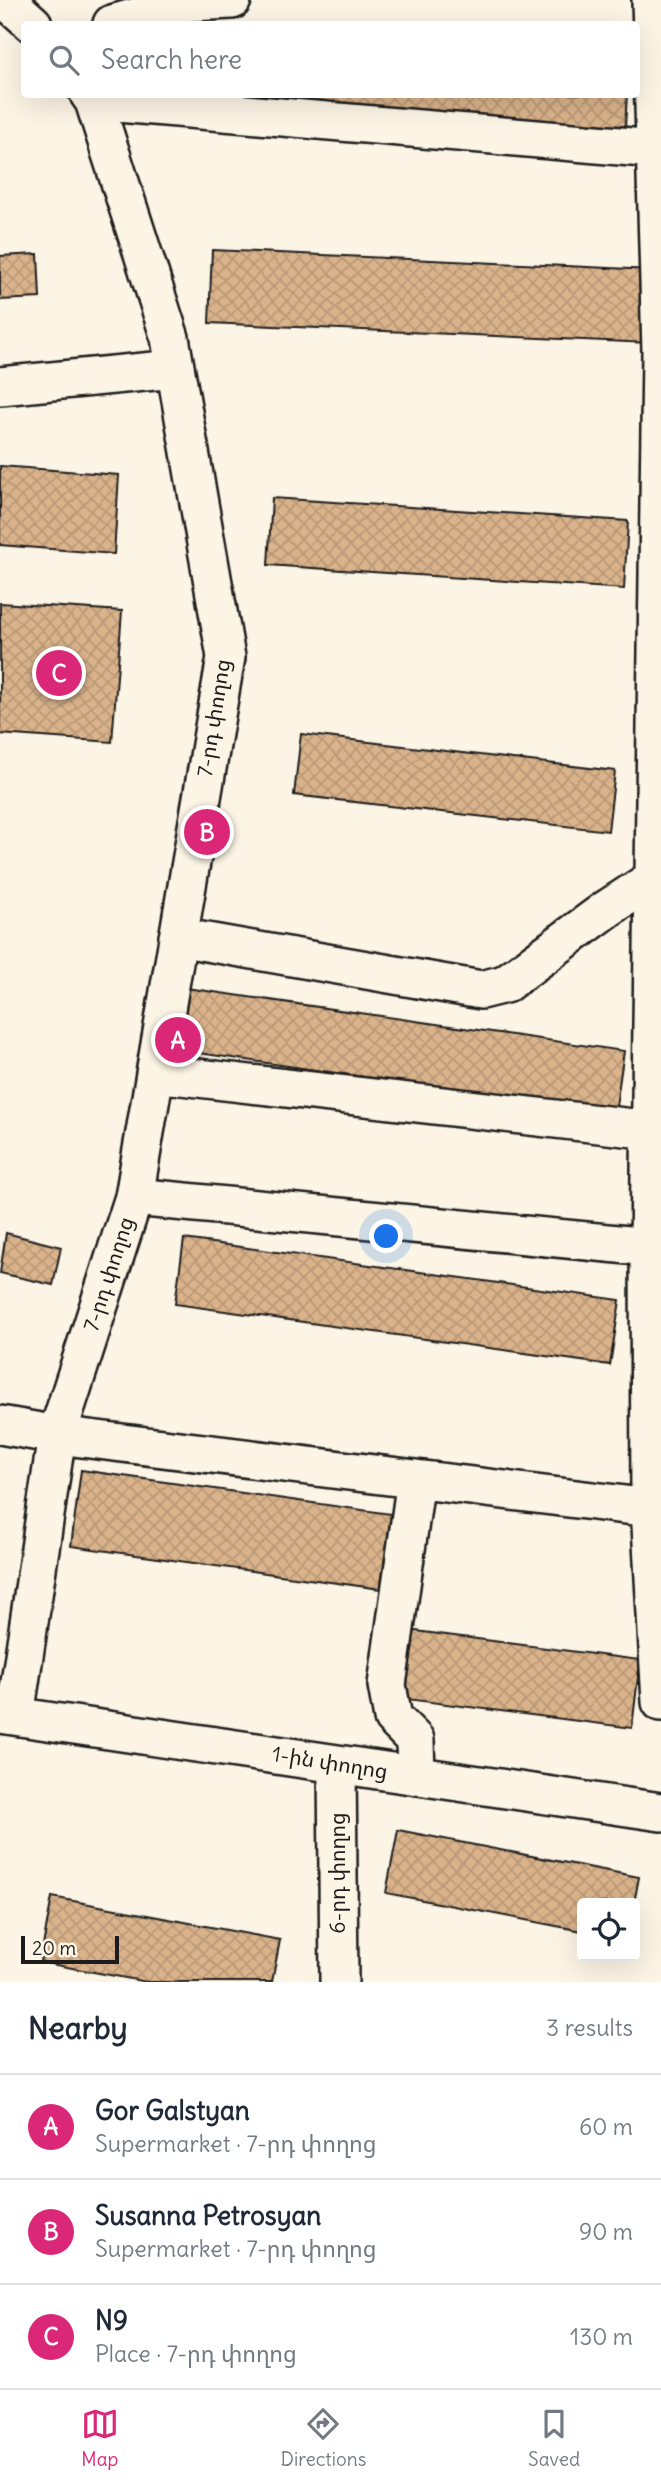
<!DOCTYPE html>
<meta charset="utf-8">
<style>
:root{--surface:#fff;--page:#f2f2f3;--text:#1f2937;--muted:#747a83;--line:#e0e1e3;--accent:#db2777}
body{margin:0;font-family:Delius,"Noto Sans Armenian",sans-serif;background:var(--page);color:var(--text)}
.controls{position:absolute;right:21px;bottom:21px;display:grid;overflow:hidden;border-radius:7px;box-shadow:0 7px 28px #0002}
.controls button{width:63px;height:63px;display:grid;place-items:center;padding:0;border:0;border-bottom:2px solid var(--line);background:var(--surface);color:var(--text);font:35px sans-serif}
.scale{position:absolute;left:21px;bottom:18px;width:98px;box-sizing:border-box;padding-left:7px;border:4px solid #1c1c1c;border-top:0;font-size:19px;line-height:24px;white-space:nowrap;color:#1c1c1c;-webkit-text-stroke:5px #fcf5e5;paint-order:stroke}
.you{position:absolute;left:387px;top:1237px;width:24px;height:24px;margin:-18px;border:5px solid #fff;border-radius:50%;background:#1a73e8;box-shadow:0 0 0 10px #1a73e833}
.badge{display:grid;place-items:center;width:46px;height:46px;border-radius:50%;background:var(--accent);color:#fff;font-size:23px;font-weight:700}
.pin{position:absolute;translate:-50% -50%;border:4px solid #fff;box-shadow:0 2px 7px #0006}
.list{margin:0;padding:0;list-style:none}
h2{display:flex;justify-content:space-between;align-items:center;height:91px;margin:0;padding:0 28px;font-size:30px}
h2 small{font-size:23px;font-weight:400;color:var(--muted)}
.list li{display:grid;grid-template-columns:46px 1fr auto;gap:21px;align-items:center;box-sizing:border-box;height:105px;padding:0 28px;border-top:2px solid var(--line)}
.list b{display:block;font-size:26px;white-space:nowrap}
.list p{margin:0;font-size:23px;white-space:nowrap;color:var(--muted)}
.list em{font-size:23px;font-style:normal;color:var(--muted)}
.icon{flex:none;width:38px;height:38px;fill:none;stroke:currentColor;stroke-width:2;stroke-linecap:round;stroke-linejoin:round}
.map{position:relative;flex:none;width:661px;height:1982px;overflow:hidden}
.search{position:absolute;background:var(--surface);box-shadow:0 7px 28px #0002;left:21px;right:21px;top:21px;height:77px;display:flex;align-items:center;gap:18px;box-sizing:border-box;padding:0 24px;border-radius:7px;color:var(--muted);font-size:26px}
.sheet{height:406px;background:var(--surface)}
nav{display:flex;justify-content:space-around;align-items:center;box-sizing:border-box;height:98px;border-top:2px solid var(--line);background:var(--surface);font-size:19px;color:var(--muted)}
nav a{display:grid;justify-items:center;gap:4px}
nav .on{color:var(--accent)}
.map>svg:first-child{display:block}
</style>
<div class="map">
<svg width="661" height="1982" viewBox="0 0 661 1982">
<defs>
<pattern id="building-cross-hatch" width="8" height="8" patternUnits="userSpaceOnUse" patternTransform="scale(1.75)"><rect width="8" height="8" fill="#dab38b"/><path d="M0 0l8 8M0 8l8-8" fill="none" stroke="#ba9977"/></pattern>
</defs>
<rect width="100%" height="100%" fill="#fcf5e5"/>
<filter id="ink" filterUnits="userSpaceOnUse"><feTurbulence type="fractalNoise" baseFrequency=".0143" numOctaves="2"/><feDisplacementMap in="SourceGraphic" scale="14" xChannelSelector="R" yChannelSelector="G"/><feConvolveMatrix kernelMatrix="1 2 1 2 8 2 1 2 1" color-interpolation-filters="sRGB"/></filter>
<g filter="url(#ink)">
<!-- building -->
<path fill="url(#building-cross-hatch)" stroke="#1c1c1c" stroke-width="2" d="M196,94H627L625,127L196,97Z
M212,250L652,270L649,343L209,323Z
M38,254L40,298L0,300V256Z
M0,466L119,475L114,554L0,545Z
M272,498L628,521L624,589L268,565Z
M0,603L122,611L112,742L0,734Z
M301,734L615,771L608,831L294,795Z
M186,988L624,1051L615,1113L177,1050Z
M6,1233L61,1247L53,1285L0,1273Z
M184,1239L620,1300L610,1365L175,1304Z
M81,1470L391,1514L381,1589L71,1546Z
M408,1630L640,1660L632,1728L399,1698Z
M398,1830L639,1877L634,1903H582V1931L386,1893Z
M52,1897L280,1940L272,1982H147L40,1962Z"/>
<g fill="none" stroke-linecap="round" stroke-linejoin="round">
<!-- street casing -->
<g stroke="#1c1c1c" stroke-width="42">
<path id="street" d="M6,0L33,24
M651,0L661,352L649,1247L650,1508L661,1702
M112,24L190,2L232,0
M94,101L655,149
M0,386L175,369
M178,937L481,990L505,984L607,909L653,879
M155,1073L651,1130
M134,1197L649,1247
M0,1425L57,1435L650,1508
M0,1714L661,1812
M15,1716L57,1435L134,1197L226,657L170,338L94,101L89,94
M337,1765L339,1982
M416,1776L415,1740L393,1718L387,1685L416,1479"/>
</g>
<!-- street -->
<use href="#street" stroke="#fcf5e5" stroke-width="37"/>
</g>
</g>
<g text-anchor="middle" stroke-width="5" stroke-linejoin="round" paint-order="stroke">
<!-- street labels -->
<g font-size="21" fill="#1c1c1c" stroke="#fcf5e5">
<text transform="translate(214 718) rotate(-81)" y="7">7-րդ փողոց</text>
<text transform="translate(109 1274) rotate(-72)" y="7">7-րդ փողոց</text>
<text transform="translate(330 1763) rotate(9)" y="7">1-ին փողոց</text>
<text transform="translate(338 1873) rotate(-90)" y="7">6-րդ փողոց</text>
</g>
</g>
</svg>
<div class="controls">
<button><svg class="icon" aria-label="locate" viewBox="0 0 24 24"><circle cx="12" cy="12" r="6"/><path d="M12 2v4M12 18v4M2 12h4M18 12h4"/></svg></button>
</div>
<div class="scale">20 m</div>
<div class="you"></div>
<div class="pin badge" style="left:178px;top:1040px">A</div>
<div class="pin badge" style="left:207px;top:832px">B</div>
<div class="pin badge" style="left:59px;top:673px">C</div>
<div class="search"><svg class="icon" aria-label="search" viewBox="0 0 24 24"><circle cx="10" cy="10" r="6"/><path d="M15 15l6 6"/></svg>Search here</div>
</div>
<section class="sheet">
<h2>Nearby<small>3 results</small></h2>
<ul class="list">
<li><span class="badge">A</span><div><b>Gor Galstyan</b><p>Supermarket · 7-րդ փողոց</p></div><em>60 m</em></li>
<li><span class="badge">B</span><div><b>Susanna Petrosyan</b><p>Supermarket · 7-րդ փողոց</p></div><em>90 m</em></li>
<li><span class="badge">C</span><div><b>N9</b><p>Place · 7-րդ փողոց</p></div><em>130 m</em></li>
</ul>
</section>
<nav>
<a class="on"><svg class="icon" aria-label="map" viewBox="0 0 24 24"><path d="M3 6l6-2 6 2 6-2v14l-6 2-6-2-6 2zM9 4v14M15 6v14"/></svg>Map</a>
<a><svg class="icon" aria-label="directions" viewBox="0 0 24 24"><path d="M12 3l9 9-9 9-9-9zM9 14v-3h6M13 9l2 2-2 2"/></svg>Directions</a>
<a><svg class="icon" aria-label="saved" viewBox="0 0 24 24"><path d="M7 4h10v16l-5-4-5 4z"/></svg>Saved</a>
</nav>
